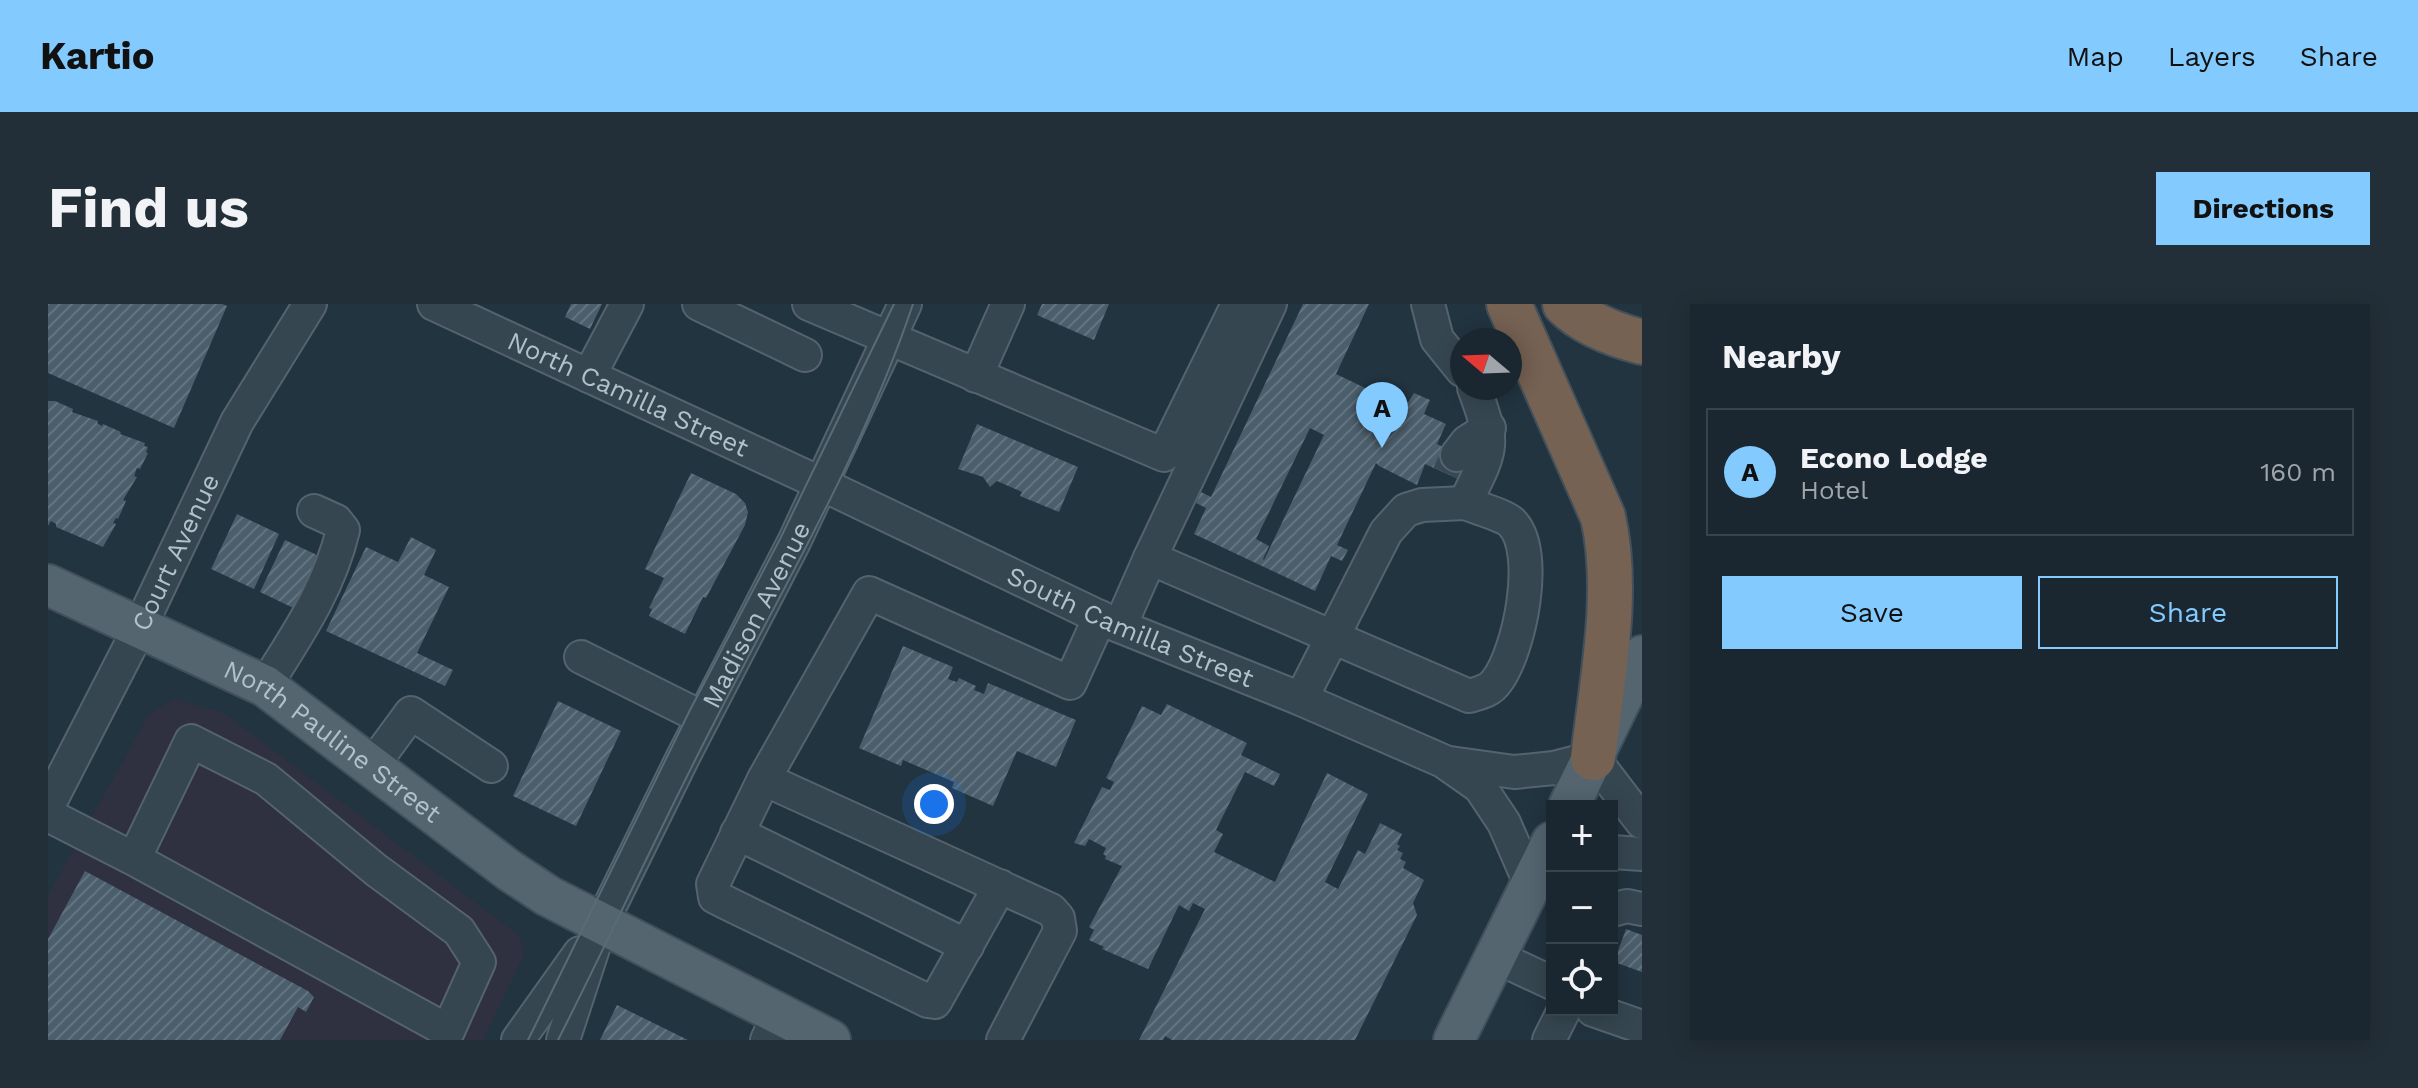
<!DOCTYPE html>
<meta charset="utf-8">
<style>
:root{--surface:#1a2730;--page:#232f38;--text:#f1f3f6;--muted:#9fa5ab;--line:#38444c;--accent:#83caff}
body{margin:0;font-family:"Work Sans",sans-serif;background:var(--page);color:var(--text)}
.controls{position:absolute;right:24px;bottom:24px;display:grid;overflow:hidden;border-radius:0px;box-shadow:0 4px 20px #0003}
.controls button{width:72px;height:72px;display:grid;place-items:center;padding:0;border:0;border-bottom:2px solid var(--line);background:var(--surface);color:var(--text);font:40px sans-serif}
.compass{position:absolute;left:1402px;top:24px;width:72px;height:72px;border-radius:50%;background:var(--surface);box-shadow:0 4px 20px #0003;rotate:289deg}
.you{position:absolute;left:886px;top:500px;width:28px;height:28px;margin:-20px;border:6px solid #fff;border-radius:50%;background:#1a73e8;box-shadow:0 0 0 12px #1a73e833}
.badge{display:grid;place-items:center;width:52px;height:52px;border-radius:50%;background:var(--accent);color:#111;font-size:26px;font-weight:700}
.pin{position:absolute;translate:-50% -66px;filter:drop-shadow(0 2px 4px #0008)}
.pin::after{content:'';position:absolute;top:42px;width:28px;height:24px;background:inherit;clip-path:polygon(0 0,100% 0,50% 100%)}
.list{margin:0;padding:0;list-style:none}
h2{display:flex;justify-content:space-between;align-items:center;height:104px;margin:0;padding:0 32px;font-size:34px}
h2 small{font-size:26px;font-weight:400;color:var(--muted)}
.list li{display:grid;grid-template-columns:52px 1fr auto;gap:24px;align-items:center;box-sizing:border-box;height:128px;margin:0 16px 16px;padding:0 16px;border:2px solid var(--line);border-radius:0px}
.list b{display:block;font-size:30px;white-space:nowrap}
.list p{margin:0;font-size:26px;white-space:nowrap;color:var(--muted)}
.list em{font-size:26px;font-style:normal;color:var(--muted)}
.actions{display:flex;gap:16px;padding:24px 32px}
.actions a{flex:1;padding:18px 0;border:2px solid var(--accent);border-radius:0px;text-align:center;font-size:28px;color:var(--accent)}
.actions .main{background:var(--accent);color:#111}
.icon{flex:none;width:44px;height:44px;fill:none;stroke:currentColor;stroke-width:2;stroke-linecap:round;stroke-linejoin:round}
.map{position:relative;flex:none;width:1594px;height:736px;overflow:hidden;border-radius:0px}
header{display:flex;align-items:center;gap:48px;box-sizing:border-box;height:112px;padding:0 40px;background:var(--accent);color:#111}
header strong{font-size:38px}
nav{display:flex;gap:44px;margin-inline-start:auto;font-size:28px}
.intro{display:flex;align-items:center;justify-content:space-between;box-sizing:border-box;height:192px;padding:0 48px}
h1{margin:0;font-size:56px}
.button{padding:20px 36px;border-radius:0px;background:var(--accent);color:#111;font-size:28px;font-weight:700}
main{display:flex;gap:48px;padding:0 48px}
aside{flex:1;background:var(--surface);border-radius:0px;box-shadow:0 4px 20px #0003}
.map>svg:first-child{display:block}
</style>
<header>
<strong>Kartio</strong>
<nav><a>Map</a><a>Layers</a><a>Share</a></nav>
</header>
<div class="intro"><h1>Find us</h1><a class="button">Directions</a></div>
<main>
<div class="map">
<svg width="1594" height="736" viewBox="0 0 1594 736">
<defs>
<pattern id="building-hatch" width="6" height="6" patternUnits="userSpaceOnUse" patternTransform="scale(2)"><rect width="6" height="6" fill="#4b5e6b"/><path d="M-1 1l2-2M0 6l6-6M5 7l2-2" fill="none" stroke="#63737f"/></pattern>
</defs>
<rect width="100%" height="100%" fill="#223440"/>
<!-- medical -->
<path fill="#2f3040" d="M127,395L176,409L472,632L476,651L435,736H0V591L101,410Z"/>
<!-- building -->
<path fill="url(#building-hatch)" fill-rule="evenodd" d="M0,0H174L179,2L126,124L0,69Z
M523,0H554L542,25L517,13Z
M994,0H1061L1046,36L989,11Z
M1255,0H1321L1288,70L1357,103L1366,89L1382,96L1376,110L1398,120L1389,140L1426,159L1417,178L1377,160L1369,181L1331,162L1328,159L1289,241L1300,246L1294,257L1283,252L1267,287L1146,230L1158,204L1148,199L1153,188L1163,193ZM1262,124L1276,131L1216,256L1215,255L1221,242L1208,235Z
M0,97H7L25,105L24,108L50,117L49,119L54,122L55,120L73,128L72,130L97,139L96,142L100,143L98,148L100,149L92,165L89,164L86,172L89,173L75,196L78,197L70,215L68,214L65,219L68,220L55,243L8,223V220L3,217L0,222Z
M929,120L1030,163L1011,208L972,192L974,188L949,177L942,183L935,173L910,165Z
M643,169L688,190L697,199L700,208L697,221L658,294L655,293L637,330L601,312L604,305L601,304L616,274L597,265Z
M189,210L231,230L206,285L163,265Z
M363,233L388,246L376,271L401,283L369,349L405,366L397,382L278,327L318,243L350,258Z
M237,236L286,259L260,311L212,288Z
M855,342L905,363L900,375L909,378L911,374L928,382L926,386L936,390L940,379L1028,416L1008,463L969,447L945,502L904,484L906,478L855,456L853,462L811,444Z
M510,397L573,427L528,522L465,492Z
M1119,400L1199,439L1193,451L1232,470L1226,482L1197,468L1168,526L1175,530L1166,548L1227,578L1279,469L1320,490L1277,578L1290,585L1310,546L1317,550L1332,519L1354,530L1349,540L1352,542L1349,546L1355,549L1352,555L1358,558L1355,564L1376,576L1365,599L1369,611L1307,736H1124L1117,732L1115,736H1091L1157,605L1145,599L1141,607L1131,601L1100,665L1054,645L1056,643L1041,636L1046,626L1041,623L1074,562L1057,555L1058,552L1055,550L1058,544L1041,535L1037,542L1026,539L1054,483L1062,486L1066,478L1058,474L1094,402L1113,411Z
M37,567L260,687L266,693L258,708L250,703L232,736H0V635Z
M1578,625L1594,631V668L1566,658Z
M569,701L640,736H552Z"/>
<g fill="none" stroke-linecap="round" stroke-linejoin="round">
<!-- minor-tunnel -->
<path stroke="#384955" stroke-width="32" stroke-dasharray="32 16" stroke-linecap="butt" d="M1400,170L1409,151"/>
<!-- minor casing -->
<g stroke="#54636e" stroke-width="36">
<g id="minor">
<path id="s1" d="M386,0L761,174L1066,320L1253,395L1395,457L1432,483L1456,519L1483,581L1497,573"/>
<path d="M651,0L757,51"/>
<path d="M761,0L1116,151L1190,0"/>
<path d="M1222,0L1102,254L1421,392C1431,389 1442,387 1448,378C1471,350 1493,246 1463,218C1455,211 1429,204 1417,199C1444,144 1448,143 1426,84"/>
<path d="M1380,0L1389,35L1414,66"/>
<path d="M541,72L579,0"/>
<path d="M928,72L960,0"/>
<path d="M1409,151L1419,138L1441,124"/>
<path d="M1072,322L1102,254"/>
<path d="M533,353L655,414"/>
<path d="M217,382C249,331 281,285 295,226L288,217L266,207"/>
<path d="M1253,395L1338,228L1358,206L1374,201L1417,199"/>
<path d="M1402,459L1466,468L1506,464L1545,454L1594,518"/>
<path d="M324,462L363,409L443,462"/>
<path d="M716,475L821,289L1022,379L1052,313"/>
<path id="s2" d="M0,502L92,323L189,118L262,0"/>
<path d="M0,511L86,555L400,727L431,658L411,627L328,566L218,475L143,437L86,555"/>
<path d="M689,529L919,642"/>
<path d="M1564,548L1594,550"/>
<path d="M952,582L887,698L880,697L677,598L667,593L665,580L716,475L1003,606L1010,614L1012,627L955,736"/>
<path d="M1564,606L1579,602L1594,605"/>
<path d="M1446,652L1504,679"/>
<path d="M1545,706L1594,723"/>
<path d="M470,736L532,649"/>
<path id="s3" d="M515,736L553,620L635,453L746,238L857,0"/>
<path d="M719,736L731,710"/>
<path d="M1501,736L1516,706"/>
</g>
</g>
<!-- major casing -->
<g stroke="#404f59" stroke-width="44">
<g id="major">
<path id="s4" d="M0,281L217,382L462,567L500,592L782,736"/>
<path d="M1521,502L1594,352"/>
<path d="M1406,736L1504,538"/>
</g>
</g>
<!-- highway casing -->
<g stroke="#41505b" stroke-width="48">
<path id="highway" d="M1461,0L1555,213C1572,288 1554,377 1545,454
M1517,0C1537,20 1567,31 1594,38"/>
</g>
<!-- minor -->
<use href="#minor" stroke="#364650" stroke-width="32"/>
<!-- major -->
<use href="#major" stroke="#546570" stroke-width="40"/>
<!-- highway -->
<use href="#highway" stroke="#766253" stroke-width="44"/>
<!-- tram -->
<path stroke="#586b77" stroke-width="2" d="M480,736L642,406L732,235L846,0
M510,736C563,632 611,525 665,421C735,283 816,147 865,0"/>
</g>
<g text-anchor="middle" stroke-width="6" stroke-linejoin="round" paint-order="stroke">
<!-- street labels -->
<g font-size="26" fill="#b3c0cb" stroke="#1b2b35">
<text dy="9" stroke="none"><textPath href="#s1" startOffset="214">North Camilla Street</textPath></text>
<text dy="9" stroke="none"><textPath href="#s2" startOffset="284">Court Avenue</textPath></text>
<text dy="9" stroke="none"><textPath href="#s3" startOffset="468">Madison Avenue</textPath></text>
<text dy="9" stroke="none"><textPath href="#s1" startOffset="768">South Camilla Street</textPath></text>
<text dy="9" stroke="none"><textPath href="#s4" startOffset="326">North Pauline Street</textPath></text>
</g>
</g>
</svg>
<div class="controls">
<button>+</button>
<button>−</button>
<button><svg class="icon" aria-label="locate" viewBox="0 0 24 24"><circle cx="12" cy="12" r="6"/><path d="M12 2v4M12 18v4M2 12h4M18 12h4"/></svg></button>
</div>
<svg class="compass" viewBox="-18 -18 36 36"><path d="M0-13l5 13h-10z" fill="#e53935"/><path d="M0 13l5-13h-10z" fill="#9fa5ab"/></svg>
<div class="you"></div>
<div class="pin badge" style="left:1334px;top:144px">A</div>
</div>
<aside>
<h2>Nearby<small></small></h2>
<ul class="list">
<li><span class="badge">A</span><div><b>Econo Lodge</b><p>Hotel</p></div><em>160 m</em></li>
</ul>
<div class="actions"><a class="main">Save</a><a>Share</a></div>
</aside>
</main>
